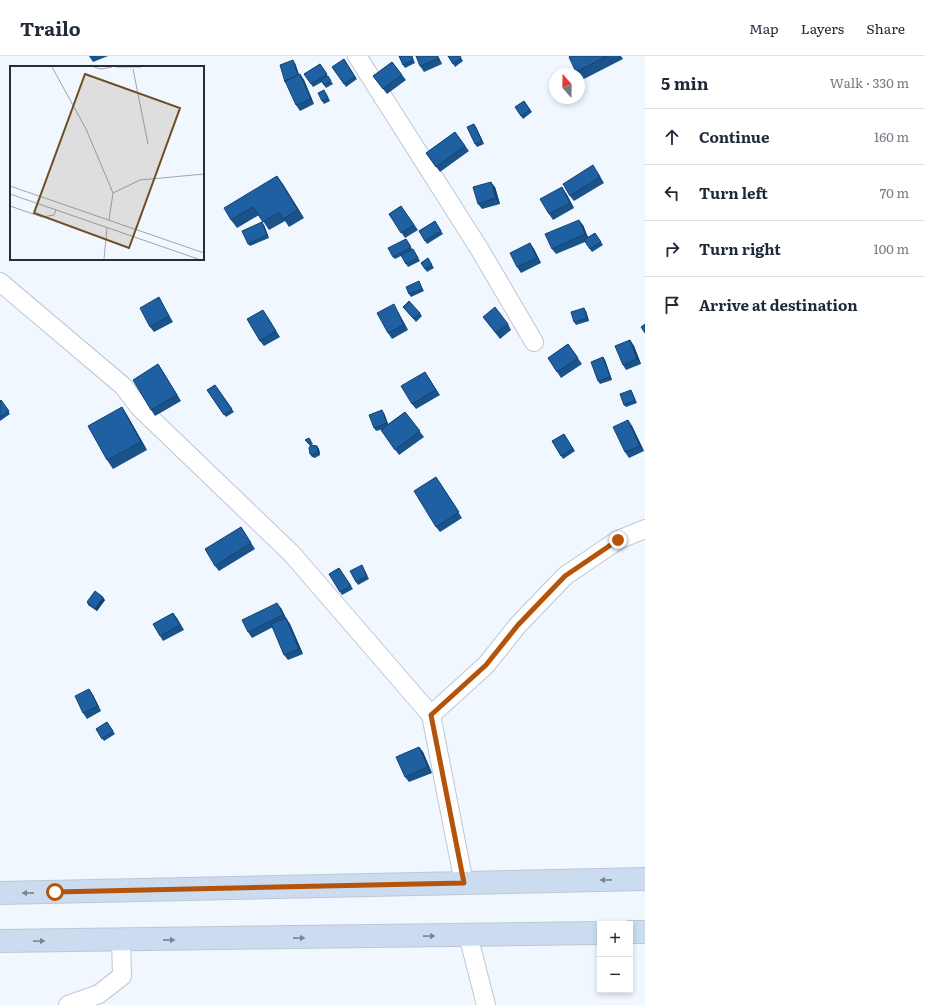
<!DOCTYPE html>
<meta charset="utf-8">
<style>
:root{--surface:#fff;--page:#f6f6f7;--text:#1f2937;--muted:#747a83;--line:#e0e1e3}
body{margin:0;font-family:Literata,serif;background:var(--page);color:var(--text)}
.controls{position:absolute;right:12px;bottom:12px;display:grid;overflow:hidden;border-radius:0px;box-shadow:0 2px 6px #0003}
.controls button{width:36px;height:36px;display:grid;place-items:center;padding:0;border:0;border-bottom:1px solid var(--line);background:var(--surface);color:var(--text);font:20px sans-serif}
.compass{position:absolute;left:549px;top:12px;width:36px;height:36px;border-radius:50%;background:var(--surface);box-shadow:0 2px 6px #0003;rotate:340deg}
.stop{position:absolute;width:12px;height:12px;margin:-9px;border:3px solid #b45309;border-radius:50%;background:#fff}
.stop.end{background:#b45309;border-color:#fff;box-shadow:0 1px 4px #0008}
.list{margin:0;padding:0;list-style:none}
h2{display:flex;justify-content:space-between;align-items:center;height:52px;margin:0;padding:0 16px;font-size:17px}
h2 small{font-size:13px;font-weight:400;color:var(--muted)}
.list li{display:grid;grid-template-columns:26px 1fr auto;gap:12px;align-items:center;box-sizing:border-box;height:56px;padding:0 16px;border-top:1px solid var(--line)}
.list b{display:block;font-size:15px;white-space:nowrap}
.list em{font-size:13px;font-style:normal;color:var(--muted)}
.icon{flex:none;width:22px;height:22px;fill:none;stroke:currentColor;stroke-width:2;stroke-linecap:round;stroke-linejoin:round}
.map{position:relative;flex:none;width:645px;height:949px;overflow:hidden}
header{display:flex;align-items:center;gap:24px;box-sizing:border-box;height:56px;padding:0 20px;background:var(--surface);border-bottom:1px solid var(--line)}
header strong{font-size:19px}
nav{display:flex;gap:22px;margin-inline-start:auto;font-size:14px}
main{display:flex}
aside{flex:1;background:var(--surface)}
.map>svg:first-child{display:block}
</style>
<header>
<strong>Trailo</strong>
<nav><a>Map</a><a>Layers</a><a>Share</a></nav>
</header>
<main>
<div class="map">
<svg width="645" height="949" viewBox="0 0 645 949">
<rect width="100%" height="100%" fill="#f1f7fe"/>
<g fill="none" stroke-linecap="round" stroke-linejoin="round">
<!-- street casing -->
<g stroke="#bec7d2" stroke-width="20">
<path id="street" d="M357,0L480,194L534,286
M0,226L123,330L140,352L292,498L431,659
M464,827L431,659L486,609L518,569L565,520L618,484L645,473
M468,879L486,949
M68,949L99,938L122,920L121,884"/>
</g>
<!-- secondary casing -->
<g stroke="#bec7d2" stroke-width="24">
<path id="secondary" d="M0,837L645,823
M630,876H645
M0,885L600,877"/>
</g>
<!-- street -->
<use href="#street" stroke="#fff" stroke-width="18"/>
<!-- secondary -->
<use href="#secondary" stroke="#cbdcf0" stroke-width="22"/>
</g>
<!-- wall -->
<path fill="#1a538a" d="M89,0H108L93,6Z
M399,0H412L415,7L405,12L403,9Z
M438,0L442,8L424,16L420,10Z
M448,0H460L463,5L455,11Z
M570,0H621L623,3L582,24L579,20V18H578L576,16Z
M344,3L357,23L346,31L332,11Z
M392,6L406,24L387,38L373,20Z
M295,7L299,19L300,18L304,24L314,48L300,55L296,49Z
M320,8L333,28L326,32L322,26L313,31L304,18Z
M326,37L330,45L324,48L322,45Z
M524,45L532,56L523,63L515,51Z
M476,71L484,88L477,91L475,88Z
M455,76L469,95L440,116L426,97Z
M597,115L604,127L574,145L570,140Z
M277,120L304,162L289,171L285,165L269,174L259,159L237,172L231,164Z
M495,131L500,148L482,153L478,148Z
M566,137L574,152L553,164L549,158Z
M401,150L418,174L405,182L389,158Z
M435,165L443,178L427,188L419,175Z
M264,169L269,182L250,190L248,188Z
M583,169L588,181L595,177L603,189L592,196L585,186L556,198L552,193Z
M406,183L412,193H413L415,196L420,205L408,211L401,200L395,203L393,201Z
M530,187L534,193L541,207L521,217L517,211Z
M428,202L434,212L427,216L421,207Z
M419,225L424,235L411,241L409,238Z
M162,247L173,266L154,276L150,271Z
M403,251L420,257L422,260L416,266Z
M397,254L408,274L392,283L388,277Z
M586,255L589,265L576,269L574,266Z
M267,260L280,281L264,290L260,285Z
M483,261L508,268L511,274L500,283Z
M630,284L634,290L641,308L626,314L623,309Z
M568,288L582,308L561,322L548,302Z
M603,301L605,304L612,324L600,328L598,325Z
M158,308L181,345L155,360L151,354Z
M425,316L440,339L416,353L412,348Z
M215,329L234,356L226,361L207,334Z
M632,336L637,347L626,351L624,349Z
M1,344L10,358L0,365V345Z
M122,351L127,359L147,394L113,413L107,404Z
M405,356L424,381L399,399L381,374L383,373L376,375L374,372L384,357L388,368Z
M628,364L632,370L644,395L629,402L625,396Z
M564,378L575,395L563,403L552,385Z
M309,382L313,388L311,389L317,390L319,393L320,399L315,402L312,401L310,398V390L305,384Z
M440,427L462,462L440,476L436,471Z
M241,471L255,493L219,515L215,510Z
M362,509L369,523L358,529L356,526Z
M339,512L353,533L342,539L329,518Z
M105,544L97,555L88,549L87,546Z
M281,552L286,562L290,568L303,598L288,604L284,599L273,571L252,582L248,576Z
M173,557L184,574L163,585L160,580Z
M89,633L93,639L101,655L87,663L83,657Z
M107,666L115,678L104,685L96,673Z
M419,691L423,696L432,717L409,726L405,721Z"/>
<!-- shaded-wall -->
<path fill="#154371" d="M437,0H438L442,8L438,3Z
M293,4L295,7L301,24L299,21Z
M300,18L304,24L314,48L311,43Z
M474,68L476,71L484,88L482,85Z
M277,120L283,128L304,162L298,154Z
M491,126L495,131L500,148L496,142Z
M562,131L566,137L574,152L570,147Z
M579,164L583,169L589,184L585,178Z
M262,166L264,169L269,182L267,179Z
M530,187L534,193L541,207L537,202Z
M394,248L397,254L408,274L404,269Z
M584,252L586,255L589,265L587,262Z
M630,284L634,290L641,308L637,303Z
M603,301L605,304L612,324L610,321Z
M158,308L162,314L181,345L177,339Z
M122,351L127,359L147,394L141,386Z
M382,354L384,357L389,370L387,367Z
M628,364L632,370L644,395L640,390Z
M317,390L319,393L320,399L318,396Z
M103,541L105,544L97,555L95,553Z
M277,547L281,552L287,564L283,559Z
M173,557L177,562L184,574L180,569Z
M286,562L290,568L303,598L299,593Z
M89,633L93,639L101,655L98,650Z
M419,691L423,696L432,717L428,711Z"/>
<!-- building -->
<path fill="#1e60a1" stroke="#154371" d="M399,0H412L413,4L403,9Z
M416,0H437L438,3L420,10Z
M448,0H460L461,2L453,8Z
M570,0H607L576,16L569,1Z
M344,3L355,21L344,28L332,11Z
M293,4L298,19L285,25V26L280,9Z
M392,6L402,19L383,33L373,20Z
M320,8L327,18L311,28L304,18Z
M300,18L311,43L296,49L285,25Z
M328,20L331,25L324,29L321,24Z
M324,34L328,42L322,45L318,37Z
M524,45L530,54L521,60L515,51Z
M474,68L482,85L475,88L467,71Z
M455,76L465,90L436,111L426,97Z
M593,109L600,121L570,140L563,128Z
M277,120L298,154L283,163L279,156L263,166L253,151L231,164L224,152Z
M491,126L496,142L478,148L473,131Z
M562,131L570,147L549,158L540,143Z
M401,150L414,169L401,177L389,158Z
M579,164L585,178L552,193L545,178Z
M435,165L441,175L425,185L419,175Z
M262,166L267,179L248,188L242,175Z
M595,177L601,186L590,193L584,184Z
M406,183L411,191L393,201L388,192Z
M530,187L537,202L517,211L510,197Z
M413,193L418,202L406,208L401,199Z
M428,202L432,209L425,213L421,207Z
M419,225L422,233L409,238L406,231Z
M159,241L169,260L150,271L140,252Z
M409,245L420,257L414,263L403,251Z
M394,248L404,269L388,277L377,257Z
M495,251L508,268L496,277L483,261Z
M584,252L587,262L574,266L571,256Z
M263,254L276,275L260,285L247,263Z
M645,268V277L641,271Z
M630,284L637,303L623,309L615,290Z
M568,288L578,302L557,316L548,302Z
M603,301L610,321L598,325L591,306Z
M158,308L177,339L151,354L133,324Z
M425,316L436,334L412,348L401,330Z
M215,329L232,353L224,359L207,334Z
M631,334L635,344L624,349L620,338Z
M1,344L9,355L0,361V345Z
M122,351L141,386L107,404L88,370Z
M382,354L387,367L374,372L369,359Z
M405,356L420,375L395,394L381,374Z
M628,364L640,390L625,396L613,371Z
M564,378L573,393L561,400L552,385Z
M309,382L311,385L308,387L305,384Z
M311,389L317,390L318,396L313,399L310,398L309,392Z
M436,421L459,456L436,471L414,435Z
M241,471L251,487L215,510L205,493Z
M362,509L367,520L356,526L350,515Z
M339,512L351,530L340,536L329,518Z
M95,535L103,541L95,553L87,546Z
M277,547L283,559L248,576L242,564Z
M173,557L180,569L160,580L153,568Z
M286,562L299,593L284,599L271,568Z
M89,633L98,650L83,657L75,640Z
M107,666L113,675L102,683L96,673Z
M419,691L428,711L405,721L396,701Z"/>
<!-- one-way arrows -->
<defs><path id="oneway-solid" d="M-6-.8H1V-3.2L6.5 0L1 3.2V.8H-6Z"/></defs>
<g fill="#7a8490">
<use href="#oneway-solid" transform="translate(606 824) rotate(179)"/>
<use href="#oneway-solid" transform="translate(28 837) rotate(179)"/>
<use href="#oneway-solid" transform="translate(429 880) rotate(-1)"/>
<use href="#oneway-solid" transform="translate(299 882) rotate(-1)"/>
<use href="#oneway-solid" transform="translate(169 884) rotate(-1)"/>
<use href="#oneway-solid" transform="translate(39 885) rotate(-1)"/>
</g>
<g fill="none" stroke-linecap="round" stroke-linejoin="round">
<!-- route -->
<path stroke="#b45309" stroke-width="5" d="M55,836L464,827L431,659L486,609L518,569L565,520L618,484"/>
</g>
<!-- overview -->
<g transform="translate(10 10)">
<rect width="194" height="194" fill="#f1f7fe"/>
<path fill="none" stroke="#a1a6ac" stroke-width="1" d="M42,1L76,63L103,127M84,1L91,3L102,1M106,1H131M123,3L138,78M0,120L194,187M0,128L188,193M0,140L32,151L44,149L46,144M99,154L103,127L130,114L194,108M94,193L97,162"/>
<path fill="#6e4e24" fill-opacity="0.15" stroke="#6e4e24" stroke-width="2" d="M75,8L170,42L119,182L24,147Z"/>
<rect width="194" height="194" fill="none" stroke="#2a2d31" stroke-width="2"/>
</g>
</svg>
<div class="controls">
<button>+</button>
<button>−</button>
</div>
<svg class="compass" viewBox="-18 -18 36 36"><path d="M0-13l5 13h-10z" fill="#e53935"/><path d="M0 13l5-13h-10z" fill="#747a83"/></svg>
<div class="stop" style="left:55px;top:836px"></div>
<div class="stop end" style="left:618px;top:484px"></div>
</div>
<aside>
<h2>5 min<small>Walk · 330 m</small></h2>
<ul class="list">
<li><svg class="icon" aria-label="ahead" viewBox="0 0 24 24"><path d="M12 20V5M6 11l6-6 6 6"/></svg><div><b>Continue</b></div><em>160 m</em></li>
<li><svg class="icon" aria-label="left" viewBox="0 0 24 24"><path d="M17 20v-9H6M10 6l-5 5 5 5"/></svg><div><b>Turn left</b></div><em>70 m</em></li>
<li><svg class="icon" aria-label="right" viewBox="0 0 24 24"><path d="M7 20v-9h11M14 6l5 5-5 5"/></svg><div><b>Turn right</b></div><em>100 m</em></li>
<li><svg class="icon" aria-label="arrive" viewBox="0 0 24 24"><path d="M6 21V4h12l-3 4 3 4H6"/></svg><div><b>Arrive at destination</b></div></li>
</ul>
</aside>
</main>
